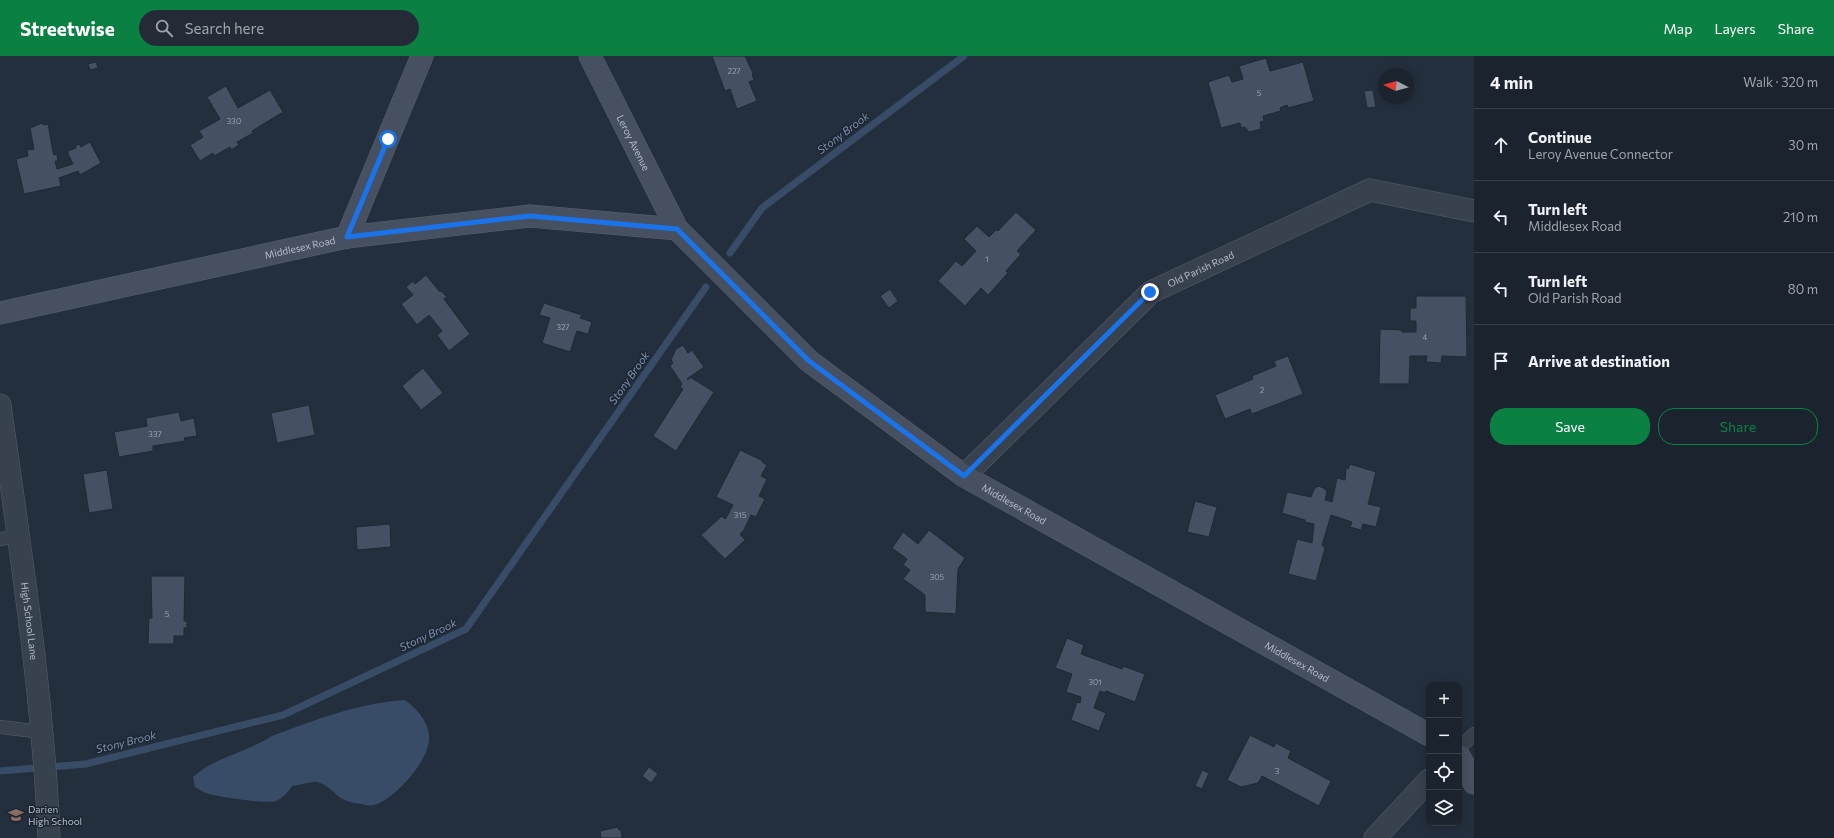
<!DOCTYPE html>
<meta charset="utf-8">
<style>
:root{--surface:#1b232e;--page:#242b36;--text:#f1f3f6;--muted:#a0a4aa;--line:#39404a;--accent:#0b8043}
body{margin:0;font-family:Commissioner,sans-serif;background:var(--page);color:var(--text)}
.controls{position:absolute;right:12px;bottom:12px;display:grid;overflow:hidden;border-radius:8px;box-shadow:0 2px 10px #0003}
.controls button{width:36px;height:36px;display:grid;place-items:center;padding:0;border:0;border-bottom:1px solid var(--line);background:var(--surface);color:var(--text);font:20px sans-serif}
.compass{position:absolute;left:1378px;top:12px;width:36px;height:36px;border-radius:50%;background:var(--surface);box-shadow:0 2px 10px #0003;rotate:276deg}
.stop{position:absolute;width:12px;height:12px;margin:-9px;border:3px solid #1a73e8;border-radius:50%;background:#fff}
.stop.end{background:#1a73e8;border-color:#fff;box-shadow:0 1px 4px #0008}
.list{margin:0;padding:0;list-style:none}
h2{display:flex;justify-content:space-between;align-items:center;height:52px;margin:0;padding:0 16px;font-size:17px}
h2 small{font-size:13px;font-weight:400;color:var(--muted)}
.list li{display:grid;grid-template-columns:26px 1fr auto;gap:12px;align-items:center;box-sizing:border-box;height:72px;padding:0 16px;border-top:1px solid var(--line)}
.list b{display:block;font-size:15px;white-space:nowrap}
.list p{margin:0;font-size:13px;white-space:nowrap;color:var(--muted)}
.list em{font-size:13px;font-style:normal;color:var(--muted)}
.actions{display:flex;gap:8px;padding:12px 16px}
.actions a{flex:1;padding:9px 0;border:1px solid var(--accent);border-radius:16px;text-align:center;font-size:14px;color:var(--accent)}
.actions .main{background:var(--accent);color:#fff}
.icon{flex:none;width:22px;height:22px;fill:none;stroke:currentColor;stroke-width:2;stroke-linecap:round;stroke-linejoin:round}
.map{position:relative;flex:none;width:1474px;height:782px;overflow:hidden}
header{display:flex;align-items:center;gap:24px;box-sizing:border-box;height:56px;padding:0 20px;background:var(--accent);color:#fff}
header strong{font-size:19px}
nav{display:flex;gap:22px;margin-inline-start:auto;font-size:14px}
.search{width:280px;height:36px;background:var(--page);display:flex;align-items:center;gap:10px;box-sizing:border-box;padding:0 14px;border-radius:22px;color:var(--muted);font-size:15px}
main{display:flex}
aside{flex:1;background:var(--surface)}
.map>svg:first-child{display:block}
</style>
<header>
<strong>Streetwise</strong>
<div class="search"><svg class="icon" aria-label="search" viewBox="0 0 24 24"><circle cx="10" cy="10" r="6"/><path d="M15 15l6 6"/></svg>Search here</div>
<nav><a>Map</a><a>Layers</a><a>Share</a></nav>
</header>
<main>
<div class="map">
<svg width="1474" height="782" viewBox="0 0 1474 782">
<rect width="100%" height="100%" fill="#242f3e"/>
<!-- water -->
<path fill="#394c67" d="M405,644C416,652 429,666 429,681C431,703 394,744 374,749C370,750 365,749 361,748C354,747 348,746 341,742C333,737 327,727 316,726C313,725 298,730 292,730C288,736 283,742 276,745C267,748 217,741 206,737C203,736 199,733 195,731L193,721C217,700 245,697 272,680C315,664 358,647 405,644Z"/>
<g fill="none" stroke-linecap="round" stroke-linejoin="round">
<!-- stream -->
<path stroke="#394c67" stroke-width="7" d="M730,197L762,152L964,0
M0,715L86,708L283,659L466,573L706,231"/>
</g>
<!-- building -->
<path fill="#455162" stroke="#1f2835" d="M712,0H745L753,17L752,18L754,24L749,26L757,45L737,53L730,33L725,35Z
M1266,2L1270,15L1303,6L1314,45L1288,52L1287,49L1280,52L1281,55L1263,60L1264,65L1260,66L1261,73L1249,76L1245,71L1241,72L1240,67L1221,72L1208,26L1229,19L1232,26L1243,23L1239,10Z
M96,6L98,12L90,14L88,8Z
M226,30L238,52L270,34L283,56L252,75L253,77L237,86L239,89L231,94L230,91L214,100L213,97L200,105L190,89L203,81L199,75L220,63L207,41Z
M1373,34L1376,51L1367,52L1364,35Z
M42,67L43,69L48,68L53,96L54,99L57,98L58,105H55L57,113L73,108L68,98V95L76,92L75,90L79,88L81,91L90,86L101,107L80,119L78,115L59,122L61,130L24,138L16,103L28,100L27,94L34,93L30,72Z
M1016,156L1036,174L1017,195L1021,198L1006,215L1008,217L988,239L981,232L965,250L938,225L956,205L962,210L976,195L964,183L977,170L989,181L996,174L998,175Z
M426,219L440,236L441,235L447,241L444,243L470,278L449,295L437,279L442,275L429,259L417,269L401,248L413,239L406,231L413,225L415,228Z
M890,233L898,245L889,252L880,240Z
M1416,240H1466L1467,301L1442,300L1441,307L1426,306L1427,300H1410L1409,328H1379L1380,273L1402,274V276H1416V265H1410V252H1416Z
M544,247L582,259L580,262L592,266L588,278L577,275L570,296L542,287L550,262L539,259Z
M683,289L688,297L692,294L704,311L687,323L688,324L690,321L714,336L676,395L653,380L683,333L680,331L682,328L670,310L673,307L671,304L676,293Z
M1288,300L1303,338L1252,358L1250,353L1225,363L1215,339L1253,323L1252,320L1276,310L1274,305Z
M423,312L443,337L421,354L402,330Z
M309,349L315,379L277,387L271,357Z
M179,356L181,365L194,362L197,380L184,382L185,385L153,390V395L119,401L114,376L147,370L146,362Z
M740,394L763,405L762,406L767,409L761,420L767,423L759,440L765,443L756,461L751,459L744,474L740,478L745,484L725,503L701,479L722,460L725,463L727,460L733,449L716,441Z
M1350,408L1376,416L1368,448L1381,451L1376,471L1363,468L1361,474L1350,471L1352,466L1331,459L1322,489L1325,492L1316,525L1288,518L1297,483L1312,487L1314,468L1305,466V464L1282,457L1287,436L1311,441L1314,433L1318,430L1324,432L1327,436L1325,444L1332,446L1337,422L1345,424L1346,412L1348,413Z
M107,414L113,453L89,457L83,418Z
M1195,445L1217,451L1209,481L1187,476Z
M390,468L391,491L357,494L356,471Z
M929,474L965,502L958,513L956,558L925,556V539L903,523L910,514L903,509L907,503L892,492L903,476L918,488Z
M151,520H185L184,565H187V572H184V580H174V588H148L149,562H152Z
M1067,582L1084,589L1081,598L1122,613L1123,610L1145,618L1135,646L1106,635L1105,637L1100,635L1094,652L1106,657L1099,675L1071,664L1077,646L1080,647L1081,641L1066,636L1072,618L1055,612Z
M1250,679L1274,691L1276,687L1291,695L1288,702L1331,725L1319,750L1262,720L1258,727L1241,731L1227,724Z
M649,711L658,718L651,727L642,720Z
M1202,714L1209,717L1202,733L1195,730Z
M618,771L619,774H621L622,782H601L600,775Z"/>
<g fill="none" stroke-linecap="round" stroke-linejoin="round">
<!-- lane casing -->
<g stroke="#565f6c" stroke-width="14">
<path id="lane" d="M0,483L18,480
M0,671L42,676
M1459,692L1474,678"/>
</g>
<!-- street casing -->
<g stroke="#565f6c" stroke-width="23">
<g id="street">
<path id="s1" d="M0,349C20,493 43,637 49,782"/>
<path id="s2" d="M964,420L1151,236L1370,134L1474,155"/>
<path d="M1375,782L1429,724"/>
</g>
</g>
<!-- secondary casing -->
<g stroke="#565f6c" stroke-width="23">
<g id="secondary">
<path id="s3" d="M590,0L677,173"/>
<path d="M347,181L422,0"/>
<path id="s4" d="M0,257L347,181L530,160L677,173L809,305L964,420L1429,679"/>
<path d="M1459,700L1474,727"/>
</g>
</g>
<!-- lane -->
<use href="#lane" stroke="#38414e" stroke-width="13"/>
<!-- street -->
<use href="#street" stroke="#38414e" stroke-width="22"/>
<!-- secondary -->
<use href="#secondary" stroke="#465061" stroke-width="22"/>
</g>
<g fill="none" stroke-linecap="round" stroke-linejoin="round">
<!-- route -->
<path stroke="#1a73e8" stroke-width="5" d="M388,83L347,181L530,160L677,173L809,305L964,420L1150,236"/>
</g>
<!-- icons -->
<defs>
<g id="school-bare" transform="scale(1.2)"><path d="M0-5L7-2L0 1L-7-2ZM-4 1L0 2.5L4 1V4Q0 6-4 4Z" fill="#8d6e63" stroke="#1d2633" stroke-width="2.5" paint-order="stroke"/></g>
</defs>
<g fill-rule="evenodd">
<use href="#school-bare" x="16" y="759"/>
</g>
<g text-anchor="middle" stroke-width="3" stroke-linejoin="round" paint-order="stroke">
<!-- number labels -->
<g font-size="8" fill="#98a1af">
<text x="734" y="18">227</text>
<text x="1259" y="40">5</text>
<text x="234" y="68">330</text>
<text x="987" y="206">1</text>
<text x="563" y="274">327</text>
<text x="1425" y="284">4</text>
<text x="1262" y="337">2</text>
<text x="155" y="381">337</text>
<text x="740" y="462">315</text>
<text x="937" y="524">305</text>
<text x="167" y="561">5</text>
<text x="1095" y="629">301</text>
<text x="1277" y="718">3</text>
</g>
<!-- street labels -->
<g font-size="10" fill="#b4bcc9" stroke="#1d2633">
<text dy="4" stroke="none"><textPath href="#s3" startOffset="97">Leroy Avenue</textPath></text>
<text dy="4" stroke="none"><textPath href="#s4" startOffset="307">Middlesex Road</textPath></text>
<text dy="4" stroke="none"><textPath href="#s2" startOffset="317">Old Parish Road</textPath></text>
<text dy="4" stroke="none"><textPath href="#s4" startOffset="1124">Middlesex Road</textPath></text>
<text dy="4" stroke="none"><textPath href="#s1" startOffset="218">High School Lane</textPath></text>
<text dy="4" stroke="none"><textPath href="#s4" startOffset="1448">Middlesex Road</textPath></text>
</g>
<!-- poi labels -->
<g font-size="10" fill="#b4bcc9" stroke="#1d2633" text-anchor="start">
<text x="28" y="757">Darien<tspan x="28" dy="12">High School</tspan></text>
</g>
<!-- water labels -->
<g font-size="11" font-style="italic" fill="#7c92b1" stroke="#1d2633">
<text transform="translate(843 77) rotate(-37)" y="4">Stony Brook</text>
<text transform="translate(629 322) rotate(-55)" y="4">Stony Brook</text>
<text transform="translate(428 579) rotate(-25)" y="4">Stony Brook</text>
<text transform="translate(126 686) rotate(-14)" y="4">Stony Brook</text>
</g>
</g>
</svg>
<div class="controls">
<button>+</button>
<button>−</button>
<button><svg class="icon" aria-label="locate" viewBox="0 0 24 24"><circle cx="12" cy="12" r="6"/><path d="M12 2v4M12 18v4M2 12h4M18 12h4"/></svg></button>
<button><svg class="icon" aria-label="layers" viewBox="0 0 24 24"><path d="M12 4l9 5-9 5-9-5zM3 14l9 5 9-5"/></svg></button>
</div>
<svg class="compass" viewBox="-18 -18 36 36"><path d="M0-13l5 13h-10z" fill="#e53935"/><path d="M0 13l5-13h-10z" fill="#a0a4aa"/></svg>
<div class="stop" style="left:388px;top:83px"></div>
<div class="stop end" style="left:1150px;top:236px"></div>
</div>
<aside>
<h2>4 min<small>Walk · 320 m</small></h2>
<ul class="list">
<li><svg class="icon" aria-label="ahead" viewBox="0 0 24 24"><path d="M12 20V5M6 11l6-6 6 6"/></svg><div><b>Continue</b><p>Leroy Avenue Connector</p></div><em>30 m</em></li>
<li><svg class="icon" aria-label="left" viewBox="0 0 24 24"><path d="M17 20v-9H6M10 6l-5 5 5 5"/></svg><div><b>Turn left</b><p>Middlesex Road</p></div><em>210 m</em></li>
<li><svg class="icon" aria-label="left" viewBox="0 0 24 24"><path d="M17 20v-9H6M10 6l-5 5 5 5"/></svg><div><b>Turn left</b><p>Old Parish Road</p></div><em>80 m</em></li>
<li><svg class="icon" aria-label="arrive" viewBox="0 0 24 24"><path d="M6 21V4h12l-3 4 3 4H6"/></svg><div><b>Arrive at destination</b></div></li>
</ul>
<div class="actions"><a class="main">Save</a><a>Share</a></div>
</aside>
</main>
